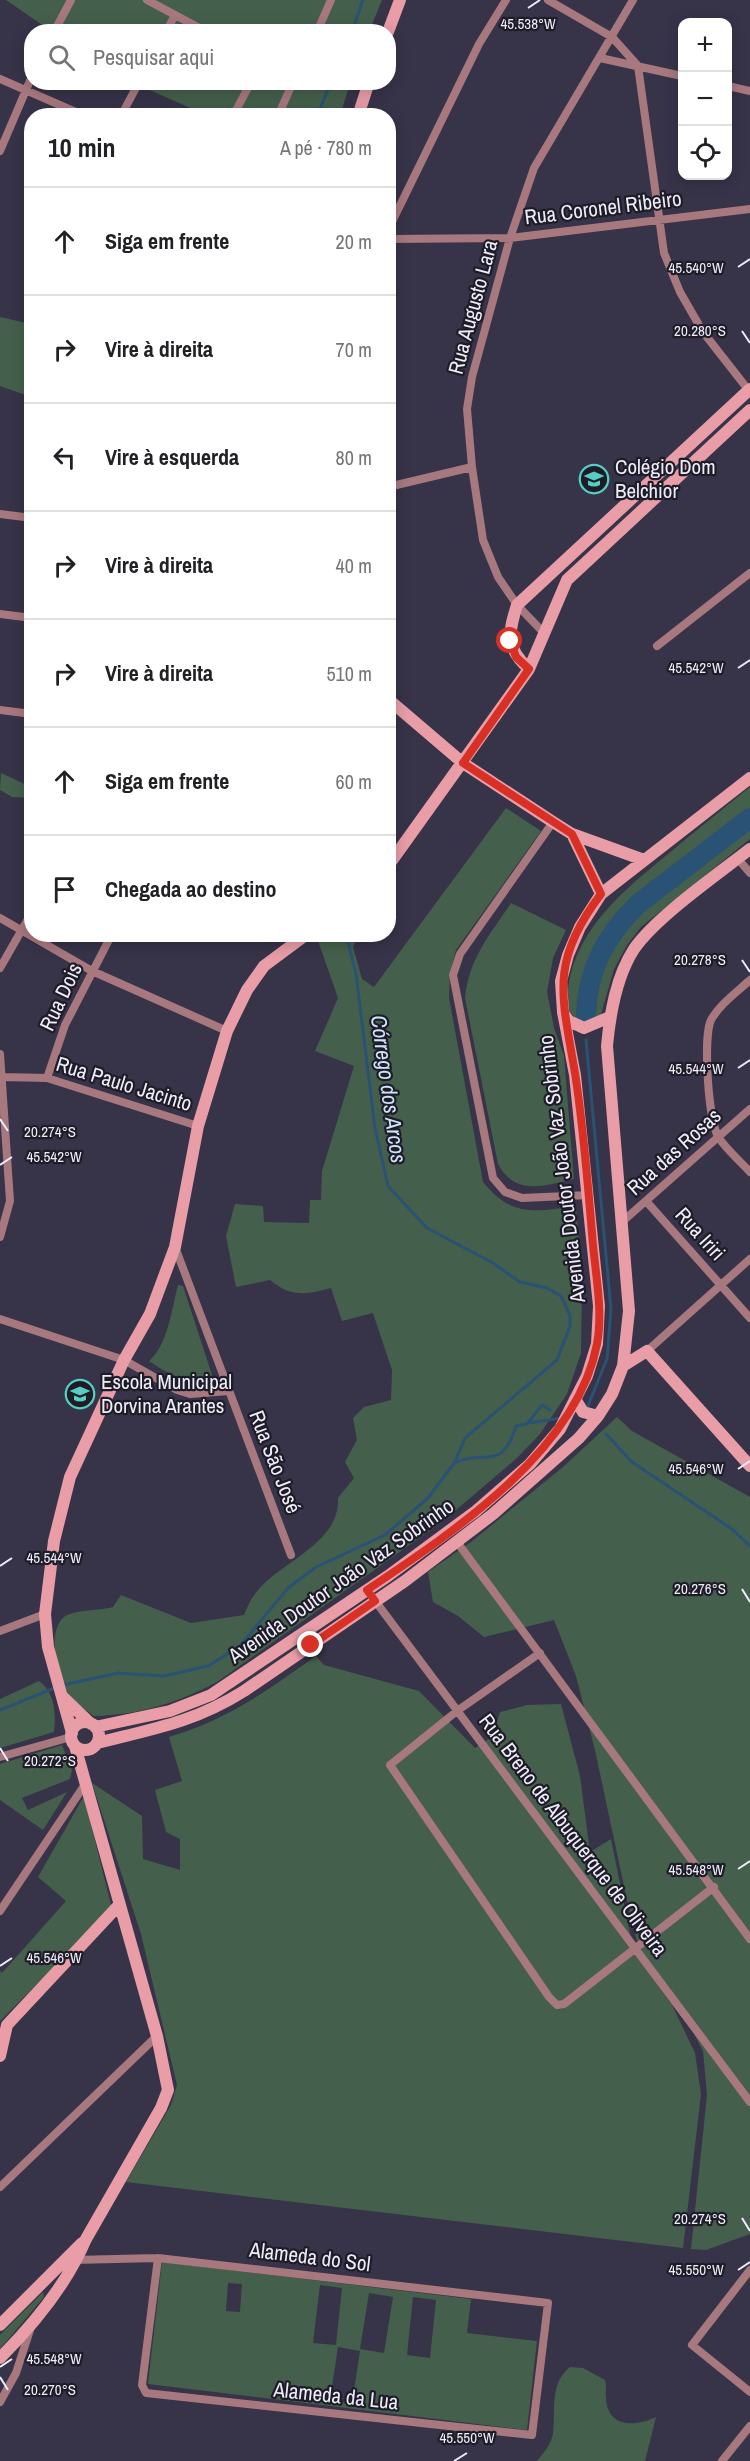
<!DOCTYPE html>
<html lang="pt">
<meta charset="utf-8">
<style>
:root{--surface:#fff;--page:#f2f2f2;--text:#202124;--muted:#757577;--line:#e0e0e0}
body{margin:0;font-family:"Archivo Narrow",sans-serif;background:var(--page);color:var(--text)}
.controls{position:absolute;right:18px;top:18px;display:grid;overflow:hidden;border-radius:12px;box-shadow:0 3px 15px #0003}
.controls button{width:54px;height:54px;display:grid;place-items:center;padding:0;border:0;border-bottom:2px solid var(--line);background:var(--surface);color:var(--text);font:30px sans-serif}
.stop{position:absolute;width:18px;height:18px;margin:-14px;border:4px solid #d93025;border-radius:50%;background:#fff}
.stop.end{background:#d93025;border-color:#fff;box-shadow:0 2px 6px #0008}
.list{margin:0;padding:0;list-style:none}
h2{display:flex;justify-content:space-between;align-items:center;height:78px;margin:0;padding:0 24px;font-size:26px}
h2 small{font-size:20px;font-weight:400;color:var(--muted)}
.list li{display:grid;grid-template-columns:39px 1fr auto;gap:18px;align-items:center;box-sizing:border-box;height:108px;padding:0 24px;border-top:2px solid var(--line)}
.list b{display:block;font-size:22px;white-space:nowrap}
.list em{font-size:20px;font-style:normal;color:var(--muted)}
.icon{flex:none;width:33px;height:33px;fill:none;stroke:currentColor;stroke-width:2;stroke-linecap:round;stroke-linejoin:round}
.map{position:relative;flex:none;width:750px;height:2461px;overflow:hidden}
.search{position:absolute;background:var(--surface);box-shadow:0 3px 15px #0003;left:24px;top:24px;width:372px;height:66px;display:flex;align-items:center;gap:15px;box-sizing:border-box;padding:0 21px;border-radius:24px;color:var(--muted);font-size:22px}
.panel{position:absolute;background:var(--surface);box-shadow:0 3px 15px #0003;left:24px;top:108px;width:372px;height:834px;border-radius:24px}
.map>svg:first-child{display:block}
</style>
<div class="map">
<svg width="750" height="2461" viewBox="0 0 750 2461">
<rect width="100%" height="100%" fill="#373349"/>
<!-- green -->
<path fill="#44604c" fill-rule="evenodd" d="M6,0H382L369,32L51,31Z
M134,83H350L340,116L206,115Z
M0,317L31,324V397L0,386Z
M1,773L31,787V798L12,797L0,790Z
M750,787V839L641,927L627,945L614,969L600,1018L578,1020L568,1010C563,940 619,894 668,854C695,831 723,809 750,787Z
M506,808L541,831L456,950L450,973L449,998L483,1182C511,1217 535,1212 576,1206L582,1281L581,1353L567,1394L540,1434L517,1458L443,1521L217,1682C177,1703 139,1715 94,1716C86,1710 75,1703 69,1695C57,1678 46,1632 64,1617C75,1609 99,1611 113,1607L121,1595L191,1623L244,1615C247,1608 250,1600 255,1594C279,1561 340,1545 338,1498L354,1478L345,1462L357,1440L353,1418L364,1407L391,1400L392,1370L373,1313L342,1321L331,1288C306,1295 290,1297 270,1280L236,1287L226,1236L235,1204L263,1206L264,1222L309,1223L310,1200H321L322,1171L354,1066L315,1051L338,998L317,938L322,935H358L353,947L362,979L374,987Z
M511,903L566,930L553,958L547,992L554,1028L564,1056L574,1179C544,1186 515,1196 498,1164L465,998C469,958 490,935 511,903Z
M178,1285L183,1286L214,1381C190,1385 169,1375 149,1361C168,1345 172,1307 178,1285Z
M617,1417L632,1431L750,1497V2234L706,2250L691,2249L707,2095L703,2051L677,2001L640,1951L631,1919L595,1750L576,1676L554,1620L484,1637L458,1616L433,1602L428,1572L471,1542L563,1467Z
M316,1656L324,1665L419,1691L475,1748L492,1737L500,1712L527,1705L561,1704L580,1776L590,1852L611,1839L634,1953L672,2005L695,2053L701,2094L683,2248L126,2182L171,2105L177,2085L141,1934L92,1783L142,1816L143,1859L180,1870V1839L166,1832L155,1790L182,1781L169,1737C229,1719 266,1691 316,1656Z
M39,1681C55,1692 56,1714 54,1732L0,1748V1699Z
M62,1745L72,1770L70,1779L22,1798L28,1810L67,1792L43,1830L0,1800V1764Z
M84,1796L112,1909L0,2021V1971L2,1973L66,1901L38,1877Z
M162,2262L471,2299L467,2333L537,2341L527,2430L148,2384ZM228,2283L242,2284L240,2312L226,2311ZM320,2285L342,2288L336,2345L313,2343ZM369,2293L393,2297L384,2353L360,2349ZM413,2297L436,2300L430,2358L407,2355ZM338,2347L360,2351L352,2404L330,2400Z
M43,2292L44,2297L0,2349V2335Z
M570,2367L583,2368L605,2380C607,2387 605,2391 606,2398C607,2428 636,2427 656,2417L645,2461H537C543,2454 552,2443 553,2433C556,2410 549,2384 570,2367Z"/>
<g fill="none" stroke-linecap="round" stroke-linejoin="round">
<!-- stream -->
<path stroke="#295274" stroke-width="3" d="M352,32L363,0
M317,116L331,82
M586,1040L611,1309L607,1359L587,1408
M528,1423L561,1418
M606,1434L632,1462L732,1529L750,1546
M456,1462C488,1450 502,1471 516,1426L527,1424L542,1405L550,1410
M63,1685L118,1673L164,1676L208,1666L240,1646L288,1588L316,1567L385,1535L428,1498L455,1462L465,1438L557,1360L570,1326V1315L561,1296L547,1288L520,1282L493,1263L427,1228L388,1186L375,1128L356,974L346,934
M0,1710L57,1687"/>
<!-- river -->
<path stroke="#295274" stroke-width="20" d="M586,1015C587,970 606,935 638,904L750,818"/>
<!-- street -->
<path stroke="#a8787f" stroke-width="8" d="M147,0L207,32
M548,0L612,37L638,66L664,253L680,292L703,332L750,392
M54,32L71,0
M166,32L175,15
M317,32L331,0
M600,58L682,76
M0,79L85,116
M728,86L750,91
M121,116L139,82
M233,116L251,82
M278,116L293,82
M0,151L32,76
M388,230L479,44L506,0
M388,239L510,238L750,209
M388,487L472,467
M0,514L32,518
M0,614L32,618
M544,633L517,605L498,577L483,540L472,467L467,409L472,377L510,238L534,168L633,0
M657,646L750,573
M0,710L32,714
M553,822L460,954L453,975L493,1178L505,1192L522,1198L589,1195
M738,859L750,873
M0,918L92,971L227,1031
M0,968L32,912
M750,980C737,992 720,1004 711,1020C703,1037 708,1122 719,1138C727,1150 740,1161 750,1172
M0,1054L10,1201L0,1237
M3,1077L47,1078L198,1126
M47,1078L65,1025L112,934
M646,1201L750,1318
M623,1221L750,1109
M175,1247L291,1555
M0,1319L124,1360L177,1390L190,1394L229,1391
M647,1351L750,1259
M457,1542L750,1939
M367,1590L750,2102
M0,1631L45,1614
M540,1653L457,1711L390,1765L549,1997L557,2005L564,2004L714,1887
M0,1757L71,1737
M0,1911L86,1783
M0,2187L157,2036
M73,2260L158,2258L548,2303L532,2435L146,2393L142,2385L158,2258
M750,2270L692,2345L750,2392
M0,2402L16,2373L31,2327
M722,2461L750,2426"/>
<!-- secondary -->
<path stroke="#e89da7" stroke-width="12" d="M388,32L400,0
M358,116L369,82
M529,669C505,647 508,634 517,605L750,389
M388,699L463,763L553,822L572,834L644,860
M572,834L601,894
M388,866L529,669L567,580L750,410
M563,1013L569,1021L584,1028L610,1017
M623,1366L647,1351L750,1466
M575,1399L583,1412L598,1416
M63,1697L91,1724
M71 1736a14 14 0 1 1 28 0a14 14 0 1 1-28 0Z
M95,1727L170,1711L211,1695L388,1576L476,1511L530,1464L560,1429L587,1376L597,1344L599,1306L575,1075L563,1012L561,981L568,955L580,927L601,894L750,778
M72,1733L48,1647L45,1614L54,1541L70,1477L124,1360L150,1314L175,1247L198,1126L227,1031L247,990L264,966L307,934
M97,1743C153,1729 195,1722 244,1691L405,1581L493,1514L579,1438L598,1416L612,1394L623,1366L629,1311L607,1046C610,1013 616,977 634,949C656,917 718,874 750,849
M0,2056L7,2025L119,1905
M0,2325L82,2243
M0,2358C35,2323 67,2284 86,2239L161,2108L168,2090L157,2036L75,1746"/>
</g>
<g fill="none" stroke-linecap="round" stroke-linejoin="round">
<!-- route -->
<path stroke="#d93025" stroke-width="8" d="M311,1645L375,1601L367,1590C452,1533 577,1451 597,1344C603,1312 596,1277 593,1245C588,1188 584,1130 575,1073C562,996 549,962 601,894L572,834L463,763L529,669L516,657L510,641"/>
</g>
<!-- ticks -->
<path fill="none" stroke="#eeecfa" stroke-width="2" d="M528,8L540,0M738,267L750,259M742,331L750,343M738,668L750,660M742,960L750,972M738,1068L750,1060M0,1119L8,1131M0,1165L12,1157M738,1469L750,1461M0,1566L12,1558M742,1589L750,1602M0,1748L8,1761M738,1869L750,1861M0,1966L12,1958M742,2218L750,2231M738,2270L750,2262M0,2367L12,2359M0,2377L8,2390M454,2461L467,2453"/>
<!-- icons -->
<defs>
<g id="school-ring" transform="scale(1.5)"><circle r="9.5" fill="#1e1c26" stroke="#56cec3" stroke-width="1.5"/><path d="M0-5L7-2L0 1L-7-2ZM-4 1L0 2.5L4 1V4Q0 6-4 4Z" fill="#56cec3"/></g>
</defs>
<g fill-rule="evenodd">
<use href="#school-ring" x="594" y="479"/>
<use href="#school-ring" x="80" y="1394"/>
</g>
<g text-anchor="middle" stroke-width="4.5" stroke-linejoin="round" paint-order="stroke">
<!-- street labels -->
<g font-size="21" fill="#eeecfa" stroke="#1e1c26">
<text transform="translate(603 208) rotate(-7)" y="7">Rua Coronel Ribeiro</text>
<text transform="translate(473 307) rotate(-75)" y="7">Rua Augusto Lara</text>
<text transform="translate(61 997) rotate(-65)" y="7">Rua Dois</text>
<text transform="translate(124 1084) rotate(17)" y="7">Rua Paulo Jacinto</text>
<text transform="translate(674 1152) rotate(-42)" y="7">Rua das Rosas</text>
<text transform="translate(562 1169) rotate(-97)" y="7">Avenida Doutor João Vaz Sobrinho</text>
<text transform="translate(700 1234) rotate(48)" y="7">Rua Iriri</text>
<text transform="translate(275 1462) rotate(69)" y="7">Rua São José</text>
<text transform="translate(341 1581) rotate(-35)" y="7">Avenida Doutor João Vaz Sobrinho</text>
<text transform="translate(573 1835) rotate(53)" y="7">Rua Breno de Albuquerque de Oliveira</text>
<text transform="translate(310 2257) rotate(7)" y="7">Alameda do Sol</text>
<text transform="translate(336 2396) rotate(6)" y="7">Alameda da Lua</text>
</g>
<!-- poi labels -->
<g font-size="21" fill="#eeecfa" stroke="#1e1c26" text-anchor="start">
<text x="615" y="474">Colégio Dom<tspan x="615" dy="24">Belchior</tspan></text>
<text x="101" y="1389">Escola Municipal<tspan x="101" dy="24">Dorvina Arantes</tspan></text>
</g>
<!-- water labels -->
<g font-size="22" font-style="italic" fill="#cce5fc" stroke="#1e1c26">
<text transform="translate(389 1089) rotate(82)" y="8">Córrego dos Arcos</text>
</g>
</g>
<g font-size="15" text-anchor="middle" fill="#eeecfa" stroke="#1e1c26" stroke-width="4.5" stroke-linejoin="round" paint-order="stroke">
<text x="528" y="29">45.538°W</text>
<text x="696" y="273">45.540°W</text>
<text x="700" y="336">20.280°S</text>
<text x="696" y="673">45.542°W</text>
<text x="700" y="965">20.278°S</text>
<text x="696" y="1074">45.544°W</text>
<text x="50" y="1137">20.274°S</text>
<text x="54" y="1162">45.542°W</text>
<text x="696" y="1474">45.546°W</text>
<text x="54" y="1563">45.544°W</text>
<text x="700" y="1594">20.276°S</text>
<text x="50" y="1766">20.272°S</text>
<text x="696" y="1875">45.548°W</text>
<text x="54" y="1963">45.546°W</text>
<text x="700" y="2224">20.274°S</text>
<text x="696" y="2275">45.550°W</text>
<text x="54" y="2364">45.548°W</text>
<text x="50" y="2395">20.270°S</text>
<text x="467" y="2443">45.550°W</text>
</g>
</svg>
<div class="controls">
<button>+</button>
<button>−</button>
<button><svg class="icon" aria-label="locate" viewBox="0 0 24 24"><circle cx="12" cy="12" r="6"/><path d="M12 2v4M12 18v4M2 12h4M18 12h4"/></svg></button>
</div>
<div class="stop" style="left:510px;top:641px"></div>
<div class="stop end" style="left:311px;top:1645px"></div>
<div class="search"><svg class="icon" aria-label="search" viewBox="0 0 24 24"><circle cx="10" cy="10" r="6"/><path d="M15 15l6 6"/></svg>Pesquisar aqui</div>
<section class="panel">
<h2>10 min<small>A pé · 780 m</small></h2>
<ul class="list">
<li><svg class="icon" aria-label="ahead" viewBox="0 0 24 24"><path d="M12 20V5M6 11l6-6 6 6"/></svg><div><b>Siga em frente</b></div><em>20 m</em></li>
<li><svg class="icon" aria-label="right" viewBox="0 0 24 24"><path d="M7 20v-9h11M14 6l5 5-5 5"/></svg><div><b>Vire à direita</b></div><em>70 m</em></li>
<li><svg class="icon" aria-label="left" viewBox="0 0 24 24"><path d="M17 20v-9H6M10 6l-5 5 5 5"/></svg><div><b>Vire à esquerda</b></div><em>80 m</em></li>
<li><svg class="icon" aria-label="right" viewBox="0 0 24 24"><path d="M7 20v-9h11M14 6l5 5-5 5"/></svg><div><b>Vire à direita</b></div><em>40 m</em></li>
<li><svg class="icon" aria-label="right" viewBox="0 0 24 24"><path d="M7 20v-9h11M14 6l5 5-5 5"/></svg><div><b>Vire à direita</b></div><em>510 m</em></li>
<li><svg class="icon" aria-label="ahead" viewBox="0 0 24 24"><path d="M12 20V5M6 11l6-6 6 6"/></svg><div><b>Siga em frente</b></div><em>60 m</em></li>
<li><svg class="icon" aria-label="arrive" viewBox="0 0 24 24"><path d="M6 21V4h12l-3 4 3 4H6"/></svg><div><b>Chegada ao destino</b></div></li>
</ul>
</section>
</div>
